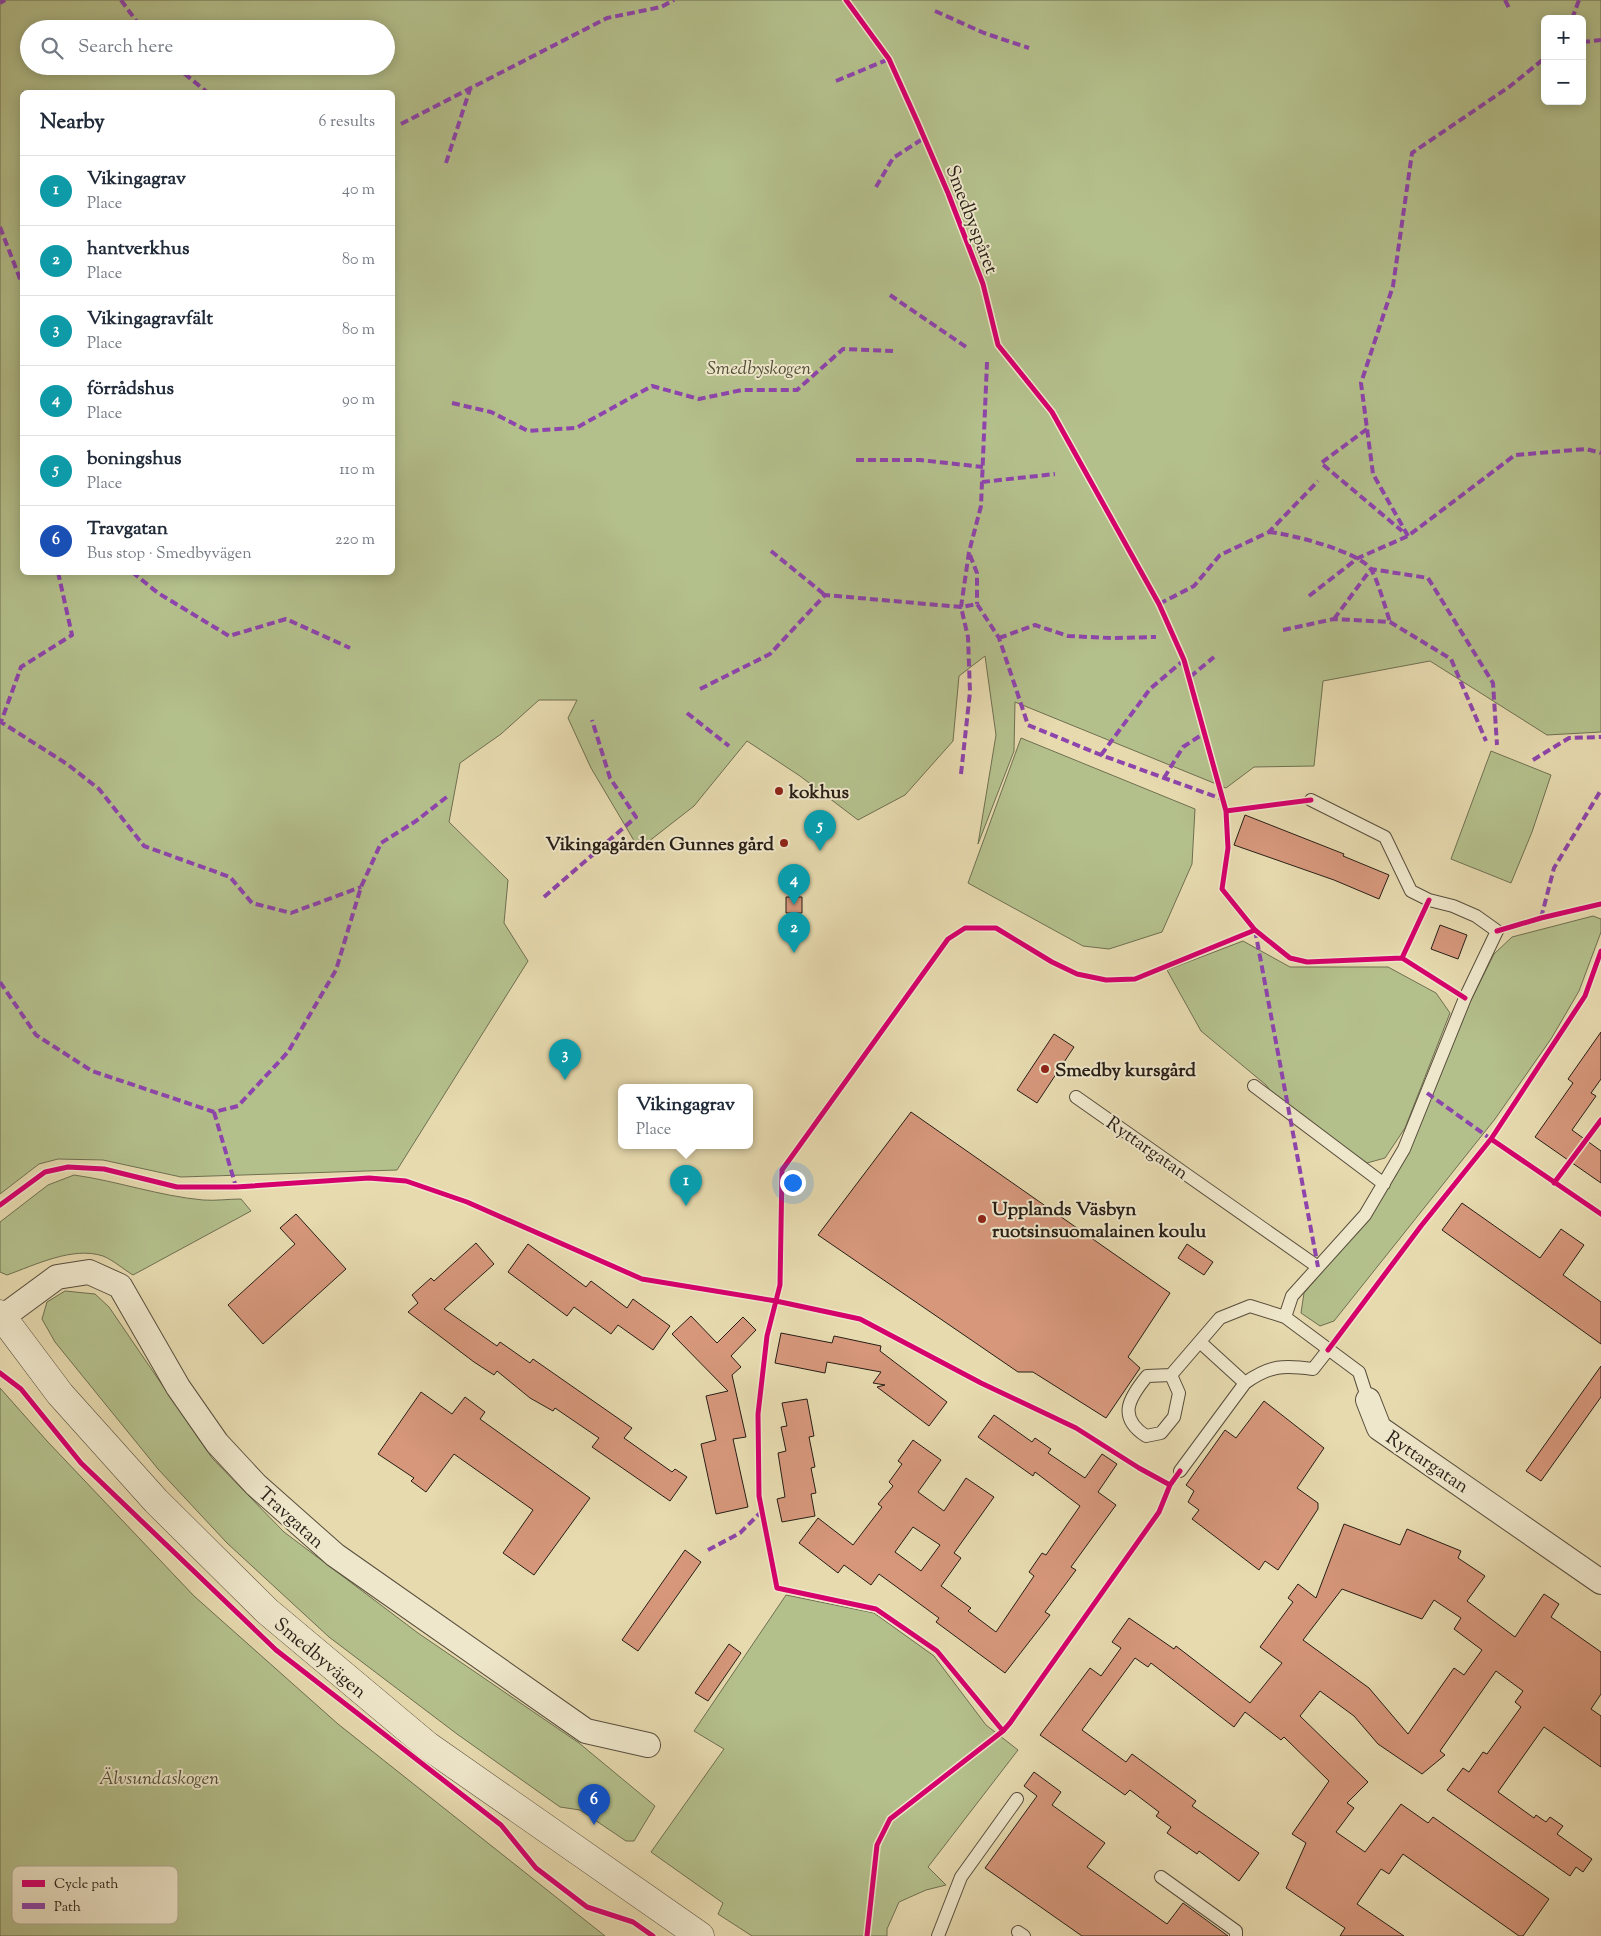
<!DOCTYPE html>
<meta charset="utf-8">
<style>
:root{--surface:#fff;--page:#f2f2f3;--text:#1f2937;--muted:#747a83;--line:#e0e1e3;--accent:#2563eb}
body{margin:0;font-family:"Sorts Mill Goudy",serif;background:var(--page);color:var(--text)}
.controls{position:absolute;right:15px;top:15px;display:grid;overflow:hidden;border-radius:8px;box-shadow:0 2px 12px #0003}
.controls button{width:45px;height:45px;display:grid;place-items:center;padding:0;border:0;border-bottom:1px solid var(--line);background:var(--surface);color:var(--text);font:25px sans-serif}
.you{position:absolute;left:792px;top:1182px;width:18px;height:18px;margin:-12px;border:4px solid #fff;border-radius:50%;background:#1a73e8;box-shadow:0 0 0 8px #1a73e833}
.badge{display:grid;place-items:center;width:32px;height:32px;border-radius:50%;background:var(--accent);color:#fff;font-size:16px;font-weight:700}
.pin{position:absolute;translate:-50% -41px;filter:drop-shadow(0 1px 2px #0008)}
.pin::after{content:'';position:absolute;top:26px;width:18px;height:15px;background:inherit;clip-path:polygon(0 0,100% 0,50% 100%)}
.popup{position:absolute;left:618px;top:1084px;width:135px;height:65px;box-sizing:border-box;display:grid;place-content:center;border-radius:8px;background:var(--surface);filter:drop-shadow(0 1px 4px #0005);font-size:16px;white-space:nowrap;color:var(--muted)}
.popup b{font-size:19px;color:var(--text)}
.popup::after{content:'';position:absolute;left:50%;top:100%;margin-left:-10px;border:10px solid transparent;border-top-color:var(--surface)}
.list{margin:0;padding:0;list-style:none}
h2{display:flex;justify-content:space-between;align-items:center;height:65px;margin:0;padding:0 20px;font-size:21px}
h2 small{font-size:16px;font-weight:400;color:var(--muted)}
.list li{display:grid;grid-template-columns:32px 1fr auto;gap:15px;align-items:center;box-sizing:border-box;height:70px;padding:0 20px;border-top:1px solid var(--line)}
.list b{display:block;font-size:19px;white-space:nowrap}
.list p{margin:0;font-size:16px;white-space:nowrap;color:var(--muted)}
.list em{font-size:16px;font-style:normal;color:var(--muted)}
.icon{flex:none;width:28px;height:28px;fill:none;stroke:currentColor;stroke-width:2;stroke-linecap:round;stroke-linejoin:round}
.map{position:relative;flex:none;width:1601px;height:1936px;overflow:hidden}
.search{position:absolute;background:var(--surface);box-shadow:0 2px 12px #0003;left:20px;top:20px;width:375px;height:55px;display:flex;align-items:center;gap:12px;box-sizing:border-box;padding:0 18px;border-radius:28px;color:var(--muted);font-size:19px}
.panel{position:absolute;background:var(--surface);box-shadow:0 2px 12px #0003;left:20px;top:90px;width:375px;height:485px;border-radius:8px}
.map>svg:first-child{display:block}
</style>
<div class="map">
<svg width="1601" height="1936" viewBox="0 0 1601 1936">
<rect width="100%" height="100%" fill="#e7daaf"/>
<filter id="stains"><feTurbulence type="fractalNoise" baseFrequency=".004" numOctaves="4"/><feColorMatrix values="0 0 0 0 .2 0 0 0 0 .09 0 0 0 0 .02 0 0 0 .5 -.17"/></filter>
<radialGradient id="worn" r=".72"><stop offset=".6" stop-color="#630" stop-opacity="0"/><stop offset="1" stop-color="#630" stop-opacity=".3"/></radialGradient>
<!-- green -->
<path fill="#b4c08c" stroke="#6e6f51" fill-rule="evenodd" d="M0,0H1601V732L1547,735L1430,661L1323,681L1314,766L1254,767L1226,788L1015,702L1014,751L978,844L996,735L985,656L959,676L953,741L905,795L858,820L800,776L747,741L694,806L639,849L591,768L568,718L577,700H539L501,734L460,763L449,822L508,880L504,923L528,961L397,1170L181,1177L103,1160L58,1159L39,1164L0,1194ZM1545,19H1582V101H1545ZM29,29H386V66H29ZM392,92V572H22V92Z
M1021,738L1195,809L1192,864L1162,932L1109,949L1083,946L968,883Z
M1491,751L1551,775L1532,832L1511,883L1451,859Z
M1593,916L1601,919V932L1579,991L1551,1039L1495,1119L1334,1321L1320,1326L1301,1313L1304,1293L1368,1219L1396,1175L1471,1000L1494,954L1512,937Z
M1243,941L1290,967H1388L1436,993L1450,1013L1405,1128L1385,1158L1367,1163L1275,1097L1266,1085L1201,1031L1167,970Z
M74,1175C117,1181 159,1196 203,1200C215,1201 228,1199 241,1199L251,1211L133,1275C123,1269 113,1260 103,1256C73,1246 35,1265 7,1275L0,1272V1222L48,1185Z
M65,1291L95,1294L109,1307L212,1458L284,1532L418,1633L579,1743L655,1806L634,1841H626L580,1810L560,1807L457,1734L329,1637L227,1543L158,1469L55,1342L42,1319L47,1302Z
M0,1388L47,1441L194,1596L338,1724L605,1936H0Z
M786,1595L874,1613L934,1656L986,1725L1018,1750L928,1867L946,1885L926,1890L899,1902L887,1929V1936H752L718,1914L723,1903L651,1852L724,1749L694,1731Z"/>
<!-- building -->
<path fill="#d6977b" stroke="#271e16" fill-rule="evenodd" d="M1245,815L1344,854L1343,856L1389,875L1379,899L1334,880L1234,845Z
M786,897H802V913H786Z
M1440,925L1467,935L1458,959L1431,949Z
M1601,1032V1079L1591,1093L1596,1096L1572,1130L1601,1151V1183L1535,1137L1573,1083L1568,1079Z
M1054,1034L1074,1047L1037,1103L1017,1090Z
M911,1112L1170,1293L1128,1357L1140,1368L1106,1418L1033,1372H1018L818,1235Z
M1462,1203L1540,1258L1561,1229L1584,1245L1563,1275L1601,1302V1344L1442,1230Z
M296,1214L346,1269L263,1344L228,1305L295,1244L280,1228Z
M476,1243L494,1264L444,1309L497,1346L500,1342L530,1363L533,1359L632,1428L624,1438L672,1472L675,1469L687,1477L670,1501L592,1447L599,1438L555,1408L553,1411L530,1398L497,1371L494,1375L474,1362L408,1312L418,1303L412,1295L431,1278L434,1281Z
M528,1244L586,1287L591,1281L627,1308L633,1299L670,1326L653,1350L618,1325L611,1334L574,1307L567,1316L508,1272Z
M1187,1244L1213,1262L1204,1275L1178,1258Z
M691,1316L717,1343L743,1317L756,1330L731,1356L741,1367L732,1375L746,1437L733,1439L748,1507L716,1514L701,1444L716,1440L706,1396L728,1391L672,1334Z
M781,1333L832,1343L834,1336L881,1346L880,1351L947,1402L929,1426L877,1387L885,1385L873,1383L881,1372L827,1362L825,1373L775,1363Z
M1601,1366V1397L1541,1481L1526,1471Z
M421,1392L452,1414L465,1397L485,1412L480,1419L590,1498L534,1575L503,1553L533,1510L454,1454L426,1492L411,1481L414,1478L378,1454Z
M807,1399L814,1436L809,1437L815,1467L811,1468L816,1493L811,1494L815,1516L782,1522L777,1499L785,1497L778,1453L786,1451L781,1427L787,1426L782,1403Z
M1264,1401L1324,1448L1297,1488L1318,1503V1509L1278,1570L1265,1561L1259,1570L1192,1519L1199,1510L1188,1502L1194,1491L1186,1485L1225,1430L1236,1438Z
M994,1415L1032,1442L1035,1438L1051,1449L1048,1453L1085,1478L1102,1454L1117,1464L1098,1492L1116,1505L1071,1567L1076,1570L1045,1612L1050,1615L1005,1673L936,1622L939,1618L879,1574L871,1585L844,1565L838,1573L799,1543L818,1518L853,1545L882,1507L878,1504L893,1486L889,1482L902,1464L898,1461L913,1440L941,1460L918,1492L944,1511L966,1478L994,1497L954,1553L961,1558L941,1586L971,1608L968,1611L996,1632L1034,1576L1029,1572L1042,1553L1046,1555L1080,1506L1035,1472L1033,1476L978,1437ZM913,1527L940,1545L921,1571L895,1552Z
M1344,1524L1400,1545L1407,1529L1461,1551L1458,1558L1485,1576L1467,1601L1515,1637L1544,1594L1559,1604L1551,1617L1601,1652V1694L1591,1709L1601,1716V1767L1544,1727L1498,1792L1534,1818L1536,1815L1546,1822L1550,1817L1563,1826L1557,1834L1592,1859L1583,1872L1576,1867L1570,1876L1447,1790L1463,1768L1469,1772L1483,1752L1487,1754L1521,1707L1515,1702L1523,1691L1496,1671L1440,1751L1445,1755L1422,1774L1378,1744L1354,1716L1320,1691L1300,1716L1368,1782L1347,1803L1354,1808L1336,1832L1365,1852L1401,1804L1428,1823L1433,1817L1549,1899L1523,1936H1519L1403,1854L1389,1874L1381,1869L1357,1904L1404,1936H1340L1345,1928L1286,1888L1306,1843L1292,1834L1329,1781L1284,1737L1281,1740L1245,1712L1234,1727L1151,1663L1148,1667L1135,1658L1082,1730L1126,1762L1132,1754L1196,1801L1192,1806L1259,1853L1239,1881L1199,1851L1197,1854L1167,1833L1171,1827L1156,1816L1159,1812L1130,1790L1125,1795L1040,1735L1090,1668L1101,1676L1121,1648L1112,1642L1129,1618L1174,1649L1176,1646L1250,1703L1282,1663L1260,1647L1293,1602L1288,1598L1298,1584L1316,1598ZM1342,1589L1422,1619L1434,1600L1461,1618L1454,1629L1482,1650L1464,1675L1454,1668L1408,1734L1369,1688L1303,1640Z
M685,1550L701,1562L638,1651L622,1640Z
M729,1644L741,1653L708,1701L695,1693Z
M1034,1772L1061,1792L1052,1805L1105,1843L1087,1867L1167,1924L1183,1903L1228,1936H1082L985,1868L1037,1796L1024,1786Z"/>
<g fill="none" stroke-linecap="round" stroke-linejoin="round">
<!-- service casing -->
<g stroke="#574d3c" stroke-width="14">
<path id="service" d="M1311,800L1385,837L1411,891L1429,900L1453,906L1476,916L1497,931L1465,998L1404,1149L1365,1215L1292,1296L1285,1317L1359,1372L1368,1400
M1254,1086L1384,1184
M1076,1097L1318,1267
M1200,1342L1245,1383
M1171,1375L1179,1393L1174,1417L1161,1433L1146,1436C1117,1417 1129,1398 1147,1376L1171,1375L1220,1318L1250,1306L1285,1317
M1180,1471L1245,1383C1270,1365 1284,1365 1313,1369L1328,1350
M1161,1877L1236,1931V1936
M1018,1932L1024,1936
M938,1936L961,1877L1017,1799"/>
</g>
<!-- minor casing -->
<g stroke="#574d3c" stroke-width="26">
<path id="minor" d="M0,1319L57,1277L89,1272L120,1286L178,1387L217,1443L256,1485L335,1555L586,1731L648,1745
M1368,1400L1379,1428L1601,1582"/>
</g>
<!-- tertiary casing -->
<g stroke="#574d3c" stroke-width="29">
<path id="tertiary" d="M0,1314L60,1394L156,1501L267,1611L428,1746L700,1936"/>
</g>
<!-- service -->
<use href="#service" stroke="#efe7cb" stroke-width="12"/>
<!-- minor -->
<use href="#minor" stroke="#efe7cb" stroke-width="24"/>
<!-- tertiary -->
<use href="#tertiary" stroke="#efe7cb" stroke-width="28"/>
<!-- quiet -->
<path stroke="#8e44ad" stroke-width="4" stroke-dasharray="8 4" stroke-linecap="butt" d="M121,0L142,29
M1505,0L1509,8
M0,3L5,0
M935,11L984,33L1029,48
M1572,19L1579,0
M1582,42L1601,40
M175,66L207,92
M836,81L889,59
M401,124L607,18L661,7L674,0
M446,163L471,86
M876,187L893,158L924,138
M0,227L22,284
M890,295L966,347
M452,403L491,412L528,431L576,428L652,386L699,399L742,390H797L843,349L893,351
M1367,429L1321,463L1402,531
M856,460H920L983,467
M982,482L1055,474
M1269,532C1291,534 1356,551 1370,568C1377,577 1386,610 1390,622
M1408,536L1373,474L1361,383L1393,286L1412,153L1509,87L1545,58
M771,551L825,595
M970,555L977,573V604
M58,572L72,635L21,667L1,722L67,764L99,789L144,846L230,877L252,903L291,913L361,887
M132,572L158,593L229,636L286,619L350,648
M1309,596L1358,558L1408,536L1515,455L1586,449L1601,453
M1159,604L1194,586L1220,555L1269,532L1318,481
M1334,619L1371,569L1428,578L1493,683L1497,745
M1283,630L1334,619L1390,622L1451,659L1486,741
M999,638L1035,625L1068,636L1111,638L1156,637
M1190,677L1214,657
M700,689L770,654L825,595L961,607L977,604L999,638L1028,725L1101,755L1222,799
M687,713L729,746
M1101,755L1150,689L1184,660
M1533,760L1569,738L1601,737
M961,774L970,692L968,637L961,607L969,552L981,506L987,362
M1164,778L1183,747L1206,732
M544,897L636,817L610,778L592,720
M1541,918L1554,868L1601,790
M1255,930L1318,1267
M0,982L36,1035L92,1071L214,1112L238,1106L288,1052L336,970L361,887L381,843L416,821L448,796
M1427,1093L1491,1139
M214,1112L236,1187
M708,1550L740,1533L762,1511"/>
<!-- cycleway casing -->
<g stroke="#efe7cb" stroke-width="8">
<path id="cycleway" d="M846,0L889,59L917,121L948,193L983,284L998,345L1052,412L1159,604L1184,660L1226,811L1228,848L1222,889L1255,930L1290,958L1307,962L1402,958L1465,998
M1226,811L1311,800
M1497,931L1541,918L1601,904
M1402,958L1429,900
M1491,1139L1601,1214
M1554,1183L1601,1120
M0,1205L45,1172L68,1167L104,1169L177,1187H236L369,1178L406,1181L467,1202L642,1279L776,1301L860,1319L981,1383L1076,1428L1139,1468L1170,1485L1180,1471
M1328,1350L1421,1226L1491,1139L1585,996L1601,951
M0,1373L21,1389L81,1463L276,1650L501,1825L536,1868L587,1907L633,1922L653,1936
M1003,1731L937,1651L876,1609L777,1588L759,1496L758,1414L767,1336L780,1285L782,1170L948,939L965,928H996L1052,962L1077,974L1106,980L1135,979L1255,930
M867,1936L877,1845L890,1819L1003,1731L1010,1723L1159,1512L1170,1485"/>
</g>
<!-- cycleway -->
<use href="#cycleway" stroke="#d6006c" stroke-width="5"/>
</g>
<!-- markers -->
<g fill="#8f2418" stroke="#efe7cb" stroke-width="2">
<circle cx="779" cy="791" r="5"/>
<circle cx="784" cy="843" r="5"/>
<circle cx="1045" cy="1069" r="5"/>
<circle cx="982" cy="1219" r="5"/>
</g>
<g text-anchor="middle" stroke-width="4" stroke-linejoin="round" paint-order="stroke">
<!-- street labels -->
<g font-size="19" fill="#271e16" stroke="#efe7cb">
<text transform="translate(973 219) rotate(69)" y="7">Smedbyspåret</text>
<text transform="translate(1148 1147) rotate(35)" y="7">Ryttargatan</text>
<text transform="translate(1428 1461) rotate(34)" y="7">Ryttargatan</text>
<text transform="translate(292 1517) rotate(42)" y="7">Travgatan</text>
<text transform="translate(321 1657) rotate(40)" y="7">Smedbyvägen</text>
</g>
<!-- park labels -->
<g font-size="19" font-style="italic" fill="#514f39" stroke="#efe7cb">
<text x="759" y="374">Smedbyskogen</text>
<text x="159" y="1784">Älvsundaskogen</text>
</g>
<!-- poi labels -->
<g font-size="19" font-weight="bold" fill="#271e16" stroke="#efe7cb" text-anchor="start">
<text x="789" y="798">kokhus</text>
<text x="774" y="850" text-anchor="end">Vikingagården Gunnes gård</text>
<text x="1055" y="1076">Smedby kursgård</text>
<text x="992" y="1215">Upplands Väsbyn<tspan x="992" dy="22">ruotsinsuomalainen koulu</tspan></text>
</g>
</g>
<!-- legend -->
<rect x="12" y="1866" width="166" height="58" rx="8" fill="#efe7cb" stroke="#b3ab95" stroke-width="1"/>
<rect x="22" y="1880" width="23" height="7" fill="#d6006c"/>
<rect x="22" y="1903" width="23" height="6" fill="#8e44ad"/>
<g font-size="14" fill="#271e16">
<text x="54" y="1888">Cycle path</text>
<text x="54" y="1911">Path</text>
</g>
<rect width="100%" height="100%" filter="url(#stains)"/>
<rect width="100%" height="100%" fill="url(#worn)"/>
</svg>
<div class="controls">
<button>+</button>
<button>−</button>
</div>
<div class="you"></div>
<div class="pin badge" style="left:686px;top:1206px;background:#0f9aa8">1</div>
<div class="popup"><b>Vikingagrav</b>Place</div>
<div class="pin badge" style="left:794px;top:953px;background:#0f9aa8">2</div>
<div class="pin badge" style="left:565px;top:1080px;background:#0f9aa8">3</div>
<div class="pin badge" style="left:794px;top:905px;background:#0f9aa8">4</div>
<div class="pin badge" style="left:820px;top:851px;background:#0f9aa8">5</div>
<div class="pin badge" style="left:594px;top:1825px;background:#1a4fb4">6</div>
<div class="search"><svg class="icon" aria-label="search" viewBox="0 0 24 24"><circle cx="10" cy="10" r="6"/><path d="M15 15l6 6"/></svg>Search here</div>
<section class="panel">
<h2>Nearby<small>6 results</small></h2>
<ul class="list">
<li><span class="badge" style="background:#0f9aa8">1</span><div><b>Vikingagrav</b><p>Place</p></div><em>40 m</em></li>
<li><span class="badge" style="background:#0f9aa8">2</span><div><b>hantverkhus</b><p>Place</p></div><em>80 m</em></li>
<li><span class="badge" style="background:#0f9aa8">3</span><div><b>Vikingagravfält</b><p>Place</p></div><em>80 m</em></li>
<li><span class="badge" style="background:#0f9aa8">4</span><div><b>förrådshus</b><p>Place</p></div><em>90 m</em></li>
<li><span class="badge" style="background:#0f9aa8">5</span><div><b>boningshus</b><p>Place</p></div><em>110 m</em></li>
<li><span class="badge" style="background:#1a4fb4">6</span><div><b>Travgatan</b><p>Bus stop · Smedbyvägen</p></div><em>220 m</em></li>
</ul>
</section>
</div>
